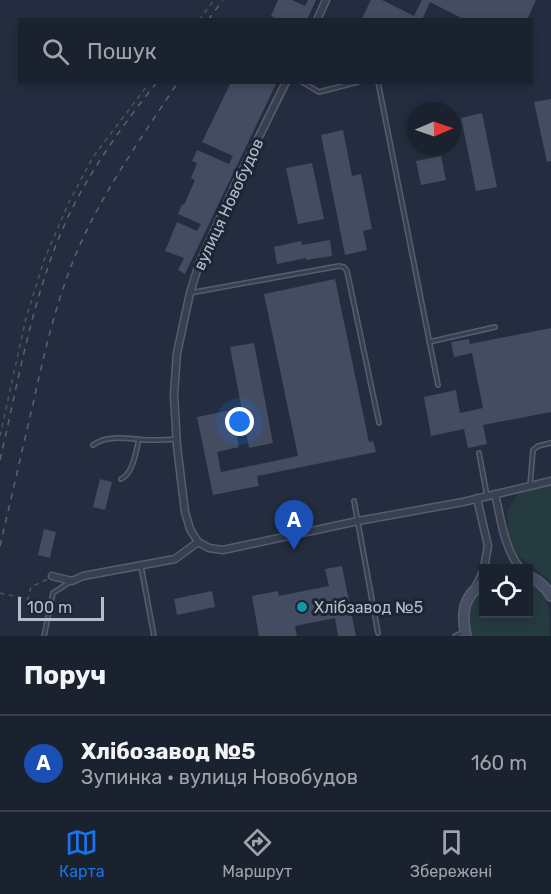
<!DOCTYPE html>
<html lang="uk">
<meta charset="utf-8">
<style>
:root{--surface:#1b222f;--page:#242a37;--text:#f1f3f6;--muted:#a0a4aa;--line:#393f4b;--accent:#1a73e8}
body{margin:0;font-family:Rubik,sans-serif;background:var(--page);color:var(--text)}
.controls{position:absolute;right:18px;bottom:18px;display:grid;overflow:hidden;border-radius:0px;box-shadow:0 3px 9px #0003}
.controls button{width:54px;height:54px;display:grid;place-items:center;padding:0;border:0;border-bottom:2px solid var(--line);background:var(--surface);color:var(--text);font:30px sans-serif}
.compass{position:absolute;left:407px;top:102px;width:54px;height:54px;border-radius:50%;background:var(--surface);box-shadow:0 3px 9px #0003;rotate:88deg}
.scale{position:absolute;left:18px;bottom:15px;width:86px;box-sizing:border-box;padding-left:6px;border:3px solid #b4bbca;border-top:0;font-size:16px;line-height:21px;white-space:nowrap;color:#b4bbca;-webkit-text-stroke:4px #1d2434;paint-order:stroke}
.you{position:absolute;left:240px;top:422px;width:21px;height:21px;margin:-15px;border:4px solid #fff;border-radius:50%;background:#1a73e8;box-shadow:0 0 0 9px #1a73e833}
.badge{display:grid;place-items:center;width:39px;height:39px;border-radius:50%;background:var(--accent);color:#fff;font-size:20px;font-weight:700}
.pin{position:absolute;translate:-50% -50px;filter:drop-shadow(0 2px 3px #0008)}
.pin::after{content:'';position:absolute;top:32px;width:21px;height:18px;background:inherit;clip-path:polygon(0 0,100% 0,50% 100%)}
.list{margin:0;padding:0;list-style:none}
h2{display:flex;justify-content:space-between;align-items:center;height:78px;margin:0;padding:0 24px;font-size:26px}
h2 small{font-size:20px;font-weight:400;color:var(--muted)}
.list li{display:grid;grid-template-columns:39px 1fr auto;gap:18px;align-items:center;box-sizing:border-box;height:96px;padding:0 24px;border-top:2px solid var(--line)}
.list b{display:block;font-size:22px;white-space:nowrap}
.list p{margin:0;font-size:20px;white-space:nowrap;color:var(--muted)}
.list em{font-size:20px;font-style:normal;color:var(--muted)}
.icon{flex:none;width:33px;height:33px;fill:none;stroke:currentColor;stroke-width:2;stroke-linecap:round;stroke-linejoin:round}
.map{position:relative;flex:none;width:551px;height:636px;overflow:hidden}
.search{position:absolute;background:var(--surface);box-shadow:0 3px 9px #0003;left:18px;right:18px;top:18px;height:66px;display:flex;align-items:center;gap:15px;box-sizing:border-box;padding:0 21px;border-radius:0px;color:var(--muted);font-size:22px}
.sheet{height:174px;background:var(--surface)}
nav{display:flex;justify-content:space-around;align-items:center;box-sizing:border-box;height:84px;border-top:2px solid var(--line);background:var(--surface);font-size:16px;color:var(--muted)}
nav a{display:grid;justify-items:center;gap:3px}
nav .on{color:var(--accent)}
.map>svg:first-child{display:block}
</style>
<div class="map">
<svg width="551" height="636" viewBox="0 0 551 636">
<rect width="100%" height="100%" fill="#242d3f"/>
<!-- green -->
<path fill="#263b40" d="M551,486V583L547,578L518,556L509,539L507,511L520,492Z
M529,581C550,590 551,615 549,636H471C465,614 468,603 483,586L484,614H528Z"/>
<!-- building -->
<path fill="#434c61" d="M278,0H292L305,6L308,0H316L307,20H279L271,16Z
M371,0H382L414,16L422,0H536L527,20H465L430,2L422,20H361Z
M231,82H277L185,274L178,270L184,258L165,251L177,222L197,231L201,224L178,214L182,204L184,205L195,180L191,178L197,163L192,161L197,150L229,164L233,156L202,142Z
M551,99V161L547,162L534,102Z
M482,113L497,187L476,191L461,118Z
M343,130L352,176L361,174L372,229L363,231L367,250L345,255L321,135Z
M441,156L446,180L421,185L416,161Z
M312,163L324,219L298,224L286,168Z
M330,240L332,256L306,260V258L277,264L274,247L301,241L302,245Z
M335,279L369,442L373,441L376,452L257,476L259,486L213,495L197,417L231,410L239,447L217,452L221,472L298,456L264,294Z
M551,328V412L483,425L487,444L468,448L464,429L431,436L424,397L456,390L460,413L483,408L472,353L454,357L451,342L469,339L470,344Z
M254,343L273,443L249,448L230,347Z
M100,479L112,482L105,510L93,507Z
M44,529L56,532L50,558L38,555Z
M342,566L356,636H338L335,618L295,626L297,636H259L252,596L278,591L279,596L329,586L325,569Z
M212,591L215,607L177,615L174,599Z"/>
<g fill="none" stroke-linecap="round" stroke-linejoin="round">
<!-- lane casing -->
<g stroke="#565d6d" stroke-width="6">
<path id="lane" d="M302,82L319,92L358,82
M378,82L438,385
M190,293L339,266L344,267L347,271L379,423
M429,342L495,327
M93,445C109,433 132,440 150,440C159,440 167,440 175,439
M479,453L487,496
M121,479C133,474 136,451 139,439
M530,486L533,450L538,446L551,443
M354,501L378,633
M141,566L154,636
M44,636L53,593L70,582
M455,636L464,632"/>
</g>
<!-- street casing -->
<g stroke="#565d6d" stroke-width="9">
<path id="street" d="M317,20L326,0
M286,82L237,181L199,264L190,293L177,353L174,395L177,446L185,512L190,529L198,542L209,548L223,550L358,521L463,502L551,481
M495,494C501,519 504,548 520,568
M477,498L488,546L484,568
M52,576L72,581L83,576L175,559L198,542
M476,586L484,570"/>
</g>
<!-- secondary casing -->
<g stroke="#565d6d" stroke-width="12">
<path id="secondary" d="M528,576C538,580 546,587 551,596
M466,636C461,612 463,597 484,582"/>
</g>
<!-- path -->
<path stroke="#44585d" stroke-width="1.5" stroke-dasharray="4.5 4.5" stroke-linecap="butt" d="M199,20L214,0
M0,436L26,318L44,260L69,202L93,157L150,82
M0,593L28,599L31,587L48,579"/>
<!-- lane -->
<use href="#lane" stroke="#383f4f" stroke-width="3"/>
<!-- street -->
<use href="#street" stroke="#383f4f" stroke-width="6"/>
<!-- secondary -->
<use href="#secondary" stroke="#464e62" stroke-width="9"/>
<!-- rail -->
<path stroke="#5a6376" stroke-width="1.5" stroke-dasharray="6 6" stroke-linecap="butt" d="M208,20L223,0
M0,460C17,387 30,310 58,240C81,182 119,130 157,82
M0,546C11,499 22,451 33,404C45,350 57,297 79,247C105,188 143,136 178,82"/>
</g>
<!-- markers -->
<circle fill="#0f9aa8" stroke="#1d2434" stroke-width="2" cx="302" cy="607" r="6"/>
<g text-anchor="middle" stroke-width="6" stroke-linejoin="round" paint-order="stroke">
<!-- street labels -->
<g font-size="16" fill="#b4bbca" stroke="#1d2434">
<text transform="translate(228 204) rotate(-65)" y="6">вулиця Новобудов</text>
</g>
<!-- poi labels -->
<g font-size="16" fill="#b4bbca" stroke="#1d2434" text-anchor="start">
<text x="314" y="613">Хлібзавод №5</text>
</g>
</g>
</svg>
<div class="controls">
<button><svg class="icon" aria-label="locate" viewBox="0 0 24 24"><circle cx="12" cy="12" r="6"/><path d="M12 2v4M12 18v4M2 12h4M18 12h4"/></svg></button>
</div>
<svg class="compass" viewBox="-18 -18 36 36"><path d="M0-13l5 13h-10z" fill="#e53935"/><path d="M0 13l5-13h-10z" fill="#a0a4aa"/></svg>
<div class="scale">100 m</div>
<div class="you"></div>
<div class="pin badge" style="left:294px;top:550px;background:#1a4fb4">A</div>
<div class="search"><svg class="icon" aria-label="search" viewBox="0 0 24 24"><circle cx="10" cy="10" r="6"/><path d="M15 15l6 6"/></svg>Пошук</div>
</div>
<section class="sheet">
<h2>Поруч<small></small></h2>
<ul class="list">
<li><span class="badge" style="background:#1a4fb4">A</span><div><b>Хлібозавод №5</b><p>Зупинка · вулиця Новобудов</p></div><em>160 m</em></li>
</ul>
</section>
<nav>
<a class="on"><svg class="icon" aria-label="map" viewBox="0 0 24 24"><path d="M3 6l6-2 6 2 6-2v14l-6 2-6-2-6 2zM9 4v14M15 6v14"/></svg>Карта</a>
<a><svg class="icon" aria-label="directions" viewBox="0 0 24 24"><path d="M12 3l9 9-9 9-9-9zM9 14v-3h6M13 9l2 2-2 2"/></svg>Маршрут</a>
<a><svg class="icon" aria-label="saved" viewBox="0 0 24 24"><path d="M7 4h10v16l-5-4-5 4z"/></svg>Збережені</a>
</nav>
